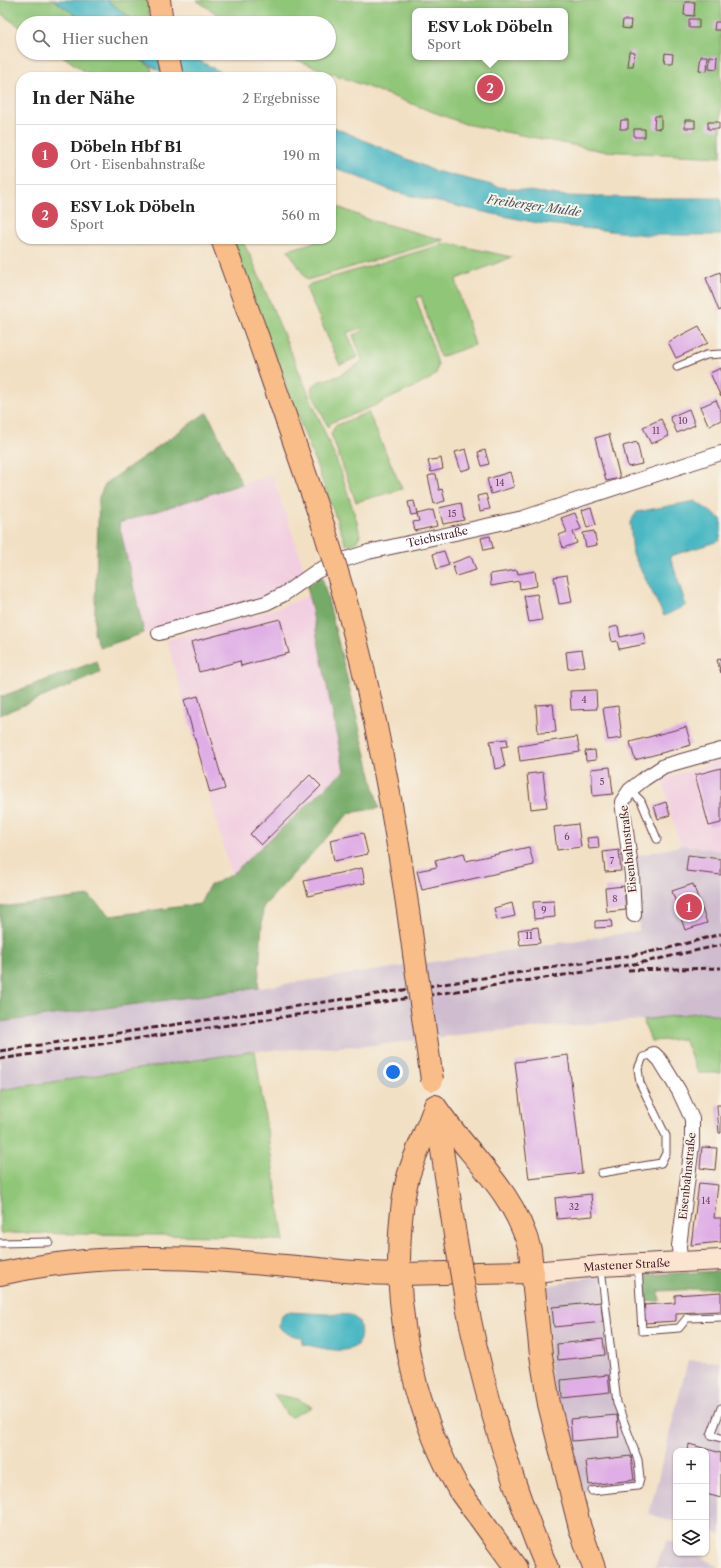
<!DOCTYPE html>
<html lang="de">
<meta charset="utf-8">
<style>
:root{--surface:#fff;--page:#f2f2f2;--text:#222;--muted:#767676;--line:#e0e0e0;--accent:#d1495b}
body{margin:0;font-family:"Libre Caslon Text",serif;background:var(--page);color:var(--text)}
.controls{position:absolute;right:12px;bottom:12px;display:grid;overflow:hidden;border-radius:8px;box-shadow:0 1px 3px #0004}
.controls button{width:36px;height:36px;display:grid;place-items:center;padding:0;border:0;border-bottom:1px solid var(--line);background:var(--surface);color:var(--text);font:20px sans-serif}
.you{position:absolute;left:393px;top:1072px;width:14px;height:14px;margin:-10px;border:3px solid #fff;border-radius:50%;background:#1a73e8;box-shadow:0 0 0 6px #1a73e833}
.badge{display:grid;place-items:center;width:26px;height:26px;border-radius:50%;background:var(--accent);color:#fff;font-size:13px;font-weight:700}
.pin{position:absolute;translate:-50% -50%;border:2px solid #fff;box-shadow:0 1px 4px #0006}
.popup{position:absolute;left:412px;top:8px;width:156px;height:52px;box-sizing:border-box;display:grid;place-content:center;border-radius:8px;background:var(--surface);filter:drop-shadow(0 1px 3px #0005);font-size:13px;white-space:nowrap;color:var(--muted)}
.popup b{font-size:15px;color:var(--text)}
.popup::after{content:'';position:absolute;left:50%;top:100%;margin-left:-8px;border:8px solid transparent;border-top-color:var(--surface)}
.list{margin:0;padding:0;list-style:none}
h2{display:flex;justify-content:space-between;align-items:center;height:52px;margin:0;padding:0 16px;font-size:17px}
h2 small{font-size:13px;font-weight:400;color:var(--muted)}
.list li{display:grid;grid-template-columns:26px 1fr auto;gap:12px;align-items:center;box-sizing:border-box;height:60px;padding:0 16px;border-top:1px solid var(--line)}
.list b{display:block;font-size:15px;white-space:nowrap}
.list p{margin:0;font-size:13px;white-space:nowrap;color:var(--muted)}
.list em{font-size:13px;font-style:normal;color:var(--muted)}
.icon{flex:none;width:22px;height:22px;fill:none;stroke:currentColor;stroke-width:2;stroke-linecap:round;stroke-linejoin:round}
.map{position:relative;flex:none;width:721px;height:1568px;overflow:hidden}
.search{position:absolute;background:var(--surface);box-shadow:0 1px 3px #0004;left:16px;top:16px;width:320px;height:44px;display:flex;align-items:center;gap:10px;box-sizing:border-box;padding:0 14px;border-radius:22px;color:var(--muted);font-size:15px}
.panel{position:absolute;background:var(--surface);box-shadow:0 1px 3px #0004;left:16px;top:72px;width:320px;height:172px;border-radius:16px}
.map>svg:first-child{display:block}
</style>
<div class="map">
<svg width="721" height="1568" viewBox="0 0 721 1568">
<rect width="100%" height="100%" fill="#f7f3e8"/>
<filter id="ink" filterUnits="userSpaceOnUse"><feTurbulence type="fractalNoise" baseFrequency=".025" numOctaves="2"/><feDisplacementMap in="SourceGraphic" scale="8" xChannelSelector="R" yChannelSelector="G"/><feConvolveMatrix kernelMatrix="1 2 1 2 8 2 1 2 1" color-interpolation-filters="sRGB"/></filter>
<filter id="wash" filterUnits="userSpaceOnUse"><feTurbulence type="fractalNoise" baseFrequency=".012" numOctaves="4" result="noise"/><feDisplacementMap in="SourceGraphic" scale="16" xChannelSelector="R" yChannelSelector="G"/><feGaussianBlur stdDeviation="0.9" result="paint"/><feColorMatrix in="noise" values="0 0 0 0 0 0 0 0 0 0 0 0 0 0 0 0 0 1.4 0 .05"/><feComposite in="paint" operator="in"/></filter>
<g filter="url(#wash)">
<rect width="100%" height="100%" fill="#f2e0c4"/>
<!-- built -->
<path fill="#f2cfe0" d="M272,475L306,573L274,594L144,633L119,523Z
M309,595L344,771L231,875L167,640L284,606Z
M721,760V851L684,845L680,846L662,779Z"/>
<!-- industrial -->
<path fill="#cfbdcf" d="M684,845L721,851V1016L703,1012L643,1020L483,1032L376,1045L255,1051L0,1090V1022L258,988L639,931V885L636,856Z
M602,1274L617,1403L638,1460V1486L576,1492L550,1371L548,1286Z
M688,1360L721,1362V1534L706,1530V1451H676V1522L649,1514Z
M668,1540L676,1544V1553H693L721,1568H654Z"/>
<!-- green -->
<path fill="#90c678" stroke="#6d7252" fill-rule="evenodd" d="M0,0H54L87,23H23V29L0,13Z
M107,0H147L151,23H137Z
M196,0H721V157L602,151L465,124L278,53H329V23H230ZM415,11H565V57H415Z
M58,53H131L151,67L153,77H93Z
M331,204L370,220L444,240L307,280L288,250L325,239H331Z
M231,239H241L251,257L340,469L357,522L360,535L356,543L346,545C309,442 268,342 231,239Z
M447,243L512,257L456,279L460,297L475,345L440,357L421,296L416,298L435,354L438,365L436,374L430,379L419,385L367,409L332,422L328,427L311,390L312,386L320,381L338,376L362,362L361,356L353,335L363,331L362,328L347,333L358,357L340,365L306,288L310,284Z
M368,412L402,489L356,502L331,434L335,426Z
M703,1012L721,1016V1073H698L684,1039L651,1041L643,1020Z
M255,1051L284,1241L230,1236L0,1233V1090Z
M274,1394L298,1399L312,1407L291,1417L287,1415Z"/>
<!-- forest -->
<path fill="#74ab68" stroke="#5f654a" d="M207,412L242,484L119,523L144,633L100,648L94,633L99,497L105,484Z
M322,576L379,808L349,813L263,907L258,988L0,1022V907L90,896L110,916L200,904L209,886L231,875L344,771L307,586Z
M97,661L100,673L0,715V697Z
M721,1271V1288L659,1291L660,1301L643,1302L641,1275Z"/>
<!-- water -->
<path fill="#4ab8c3" stroke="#4a6c77" d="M54,0H107L137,23H87Z
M131,53H186L229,77H169Z
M331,126L435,171L500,187L565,196L641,198H721V235H647L538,223L474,210L395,192L331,166Z
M695,501L721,519V532L719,541L670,556L686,605L664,616L633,554L630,522L637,512Z
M287,1312L350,1315L359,1321C370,1364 325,1348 302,1344L303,1338C293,1335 284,1335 279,1326L282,1315Z"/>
<g id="blocks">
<!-- building -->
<path fill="#dfaee6" d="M685,2H695L694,16L684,15Z
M689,19H699V28H689Z
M623,20H631L630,29L622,28Z
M715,22H721V30H714Z
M629,51L635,52L633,66H627Z
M665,53L673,54L672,63H664Z
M701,56H708L707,71L699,70Z
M710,56L718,57L717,69L709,68Z
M655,116H661V129L654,128Z
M621,120H628V129H620Z
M685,120H695V128H685Z
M708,122H719V129H708Z
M634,129H645V137H634Z
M720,272L721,276V310L719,311L706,278Z
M699,326L708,343L676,358L668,342Z
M721,368V397L710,373Z
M716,400L721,411V420L709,426L700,407Z
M689,409L695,425L677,433L670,417Z
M661,419L669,436L651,444L643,427Z
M609,434L620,478L606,481L595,438Z
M637,442L642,464L628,467L623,446Z
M466,449L471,468L461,471L455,452Z
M485,450L489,464L482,466L478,452Z
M441,458L443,469L431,472L428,461Z
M510,472L514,487L491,494L487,479Z
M436,474L439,490L442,489L445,501L434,504L428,476Z
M486,494L490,509L480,511L477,496Z
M414,501L417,514L433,510L437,526L415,531L413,522L419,521L417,514L411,515L408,502Z
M461,503L464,520L443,524L439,508Z
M591,507L596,525L587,528L582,510Z
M575,513L581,529L573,532L577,543L563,548L559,535L567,532L561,518Z
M594,531L597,545L586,547L583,533Z
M490,536L493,548L484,550L481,538Z
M444,551L449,565L437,569L433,554Z
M471,556L476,570L456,576L452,563Z
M517,570L518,574L535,571L537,586L520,589L519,581L491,586L490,574Z
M567,575L572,602L559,604L554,577Z
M537,594L542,620L529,622L524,596Z
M280,619L289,653L241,666L240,661L199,672L191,642Z
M618,626L620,637L643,632L646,644L619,649L617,641L612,642L609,628Z
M582,650L585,666L568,669L566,652Z
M721,658V673L717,660Z
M596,690L597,709L571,710L570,691Z
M198,696L225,789L210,793L184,700Z
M553,704L556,732L538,733L536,705Z
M618,706L622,738L608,740L603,708Z
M686,727L691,745L635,760L630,742Z
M577,737L580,752L520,761L518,746Z
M507,739L508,746L501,747L505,767L495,769L490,741Z
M595,750L596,760L586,761L585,751Z
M610,767L613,794L593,796L591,769Z
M721,768V823L709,826L695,775Z
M543,772L547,807L531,809L527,774Z
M310,775L321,786L261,845L250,834Z
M666,802L670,815L658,819L654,806Z
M578,824L581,847L557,850L554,827Z
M363,833L368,854L334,861L330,840Z
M598,837L599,848L589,849L587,838Z
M529,847L534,865L422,890L417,871L437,867L435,860L464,853L466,861Z
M619,850L621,871L605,872L603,852Z
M688,855L721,859V875L686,871Z
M362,868L365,883L308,896L304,881Z
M693,884L707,923L685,930L672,891Z
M624,886L626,910L607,912L605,888Z
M554,901L555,917L534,919L533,902Z
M512,903L515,916L497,920L494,908Z
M611,920L612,927L595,928V921Z
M538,927L540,943L520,945L518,930Z
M568,1055L582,1173L529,1179L515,1062Z
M717,1105H721V1133H719Z
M702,1147L717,1148L715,1170L700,1168Z
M699,1183L718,1185L714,1218H721V1242L691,1245Z
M591,1194L593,1216L557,1219L555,1198Z
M721,1292V1311L676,1313V1321L645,1323L644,1305L675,1303V1295Z
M601,1302L603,1322L554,1327L552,1307Z
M603,1339L605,1355L558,1360L557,1344Z
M608,1375L610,1393L562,1398L561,1380Z
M617,1415L619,1437L572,1441L570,1419Z
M689,1444L721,1453V1498L706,1494V1451H688Z
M631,1456L634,1480L589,1485L586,1461Z"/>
</g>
</g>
<g filter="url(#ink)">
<use href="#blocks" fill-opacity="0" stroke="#633c42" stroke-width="1"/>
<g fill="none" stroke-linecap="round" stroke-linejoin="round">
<!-- service casing -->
<g stroke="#633c42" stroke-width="9">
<path id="service" d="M677,367L706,355L721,354
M630,790L641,801L657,839
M601,1173L661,1163L666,1153V1136L640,1083L638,1069L643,1057L654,1054
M0,1243L49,1242
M638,1266L642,1331L679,1328L687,1318L721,1317
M721,1408L711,1435L721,1438
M592,1491L638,1486L640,1478L638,1460L617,1403L601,1268"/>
</g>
<!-- minor casing -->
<g stroke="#633c42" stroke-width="16">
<g id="minor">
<path id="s1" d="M159,633L266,603L284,594L317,571L337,562L368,552L523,518L721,453"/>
<path d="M634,915L632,875L622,802L630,790L644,779L664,766L721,750"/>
<path d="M654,1054L660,1060L679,1091L692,1119V1145L679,1246L680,1261"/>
</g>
</g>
<!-- secondary casing -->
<g stroke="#633c42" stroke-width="22">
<g id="secondary">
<path id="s2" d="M533,1272L601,1266L721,1260"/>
</g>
</g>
<!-- primary casing -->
<g stroke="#633c42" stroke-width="24">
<path id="primary" d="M159,0L162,23
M167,53L172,77
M222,239L258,338L323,525
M344,595C377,712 398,833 414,954
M435,1106C469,1157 513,1188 530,1250L541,1355L549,1404L580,1528L594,1568
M435,1106C427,1130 415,1153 408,1177C400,1207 399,1240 399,1270C402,1349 420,1421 459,1490C465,1499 472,1508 479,1517C491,1534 504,1551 516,1568
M436,1111L455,1235
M476,1273L533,1272
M0,1274C47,1263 96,1259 144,1258C215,1257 286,1267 356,1272C386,1275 416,1274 447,1273
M467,1306C485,1397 511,1483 547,1568"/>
</g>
<!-- service -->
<use href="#service" stroke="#fff" stroke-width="7"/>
<!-- minor -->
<use href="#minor" stroke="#fff" stroke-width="14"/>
<!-- secondary -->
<use href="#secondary" stroke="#fce5d0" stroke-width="20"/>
<!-- primary -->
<use href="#primary" stroke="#f8bd89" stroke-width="22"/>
<!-- rail -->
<path stroke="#4a1f2b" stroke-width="3" stroke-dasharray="6 3" stroke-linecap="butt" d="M628,970L721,968
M0,1051L622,957L665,949L721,934
M0,1059L618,967L649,961L721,945"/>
<!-- primary-bridge casing -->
<g stroke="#633c42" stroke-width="24" stroke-linecap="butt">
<path id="primary-bridge" d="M323,525L344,595
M414,954L432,1080
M455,1235L467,1306"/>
</g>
<!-- primary-bridge -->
<use href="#primary-bridge" stroke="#f8bd89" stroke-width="22"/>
</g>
</g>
<g text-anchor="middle" stroke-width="4" stroke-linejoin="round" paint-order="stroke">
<!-- number labels -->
<g font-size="9" fill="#6f435a">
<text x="683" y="424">10</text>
<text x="656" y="434">11</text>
<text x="500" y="486">14</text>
<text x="452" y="517">15</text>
<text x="584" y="703">4</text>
<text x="602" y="785">5</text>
<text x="567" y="840">6</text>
<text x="612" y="864">7</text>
<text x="615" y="902">8</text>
<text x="544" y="913">9</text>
<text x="529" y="939">11</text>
<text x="706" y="1204">14</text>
<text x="574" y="1210">32</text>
</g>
<!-- street labels -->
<g font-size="11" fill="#4a1f2b" stroke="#f7f3e8">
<text dy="4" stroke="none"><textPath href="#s1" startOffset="297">Teichstraße</textPath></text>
<text transform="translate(628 849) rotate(-96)" y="4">Eisenbahnstraße</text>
<text transform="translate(687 1176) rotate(-84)" y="4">Eisenbahnstraße</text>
<text dy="4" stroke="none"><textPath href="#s2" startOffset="94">Mastener Straße</textPath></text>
</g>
<!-- water labels -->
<g font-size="12" font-style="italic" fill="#4a5560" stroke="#f7f3e8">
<text transform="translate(534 206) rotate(8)" y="4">Freiberger Mulde</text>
</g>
</g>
</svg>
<div class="controls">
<button>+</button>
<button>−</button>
<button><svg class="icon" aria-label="layers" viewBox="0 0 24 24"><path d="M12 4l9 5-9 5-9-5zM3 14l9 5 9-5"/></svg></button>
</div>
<div class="you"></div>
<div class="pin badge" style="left:689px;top:907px">1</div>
<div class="pin badge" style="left:490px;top:88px">2</div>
<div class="popup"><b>ESV Lok Döbeln</b>Sport</div>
<div class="search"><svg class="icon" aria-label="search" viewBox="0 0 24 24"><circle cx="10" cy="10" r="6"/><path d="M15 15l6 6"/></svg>Hier suchen</div>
<section class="panel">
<h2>In der Nähe<small>2 Ergebnisse</small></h2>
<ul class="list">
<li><span class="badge">1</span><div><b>Döbeln Hbf B1</b><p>Ort · Eisenbahnstraße</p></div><em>190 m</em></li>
<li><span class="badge">2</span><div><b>ESV Lok Döbeln</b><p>Sport</p></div><em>560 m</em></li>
</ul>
</section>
</div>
